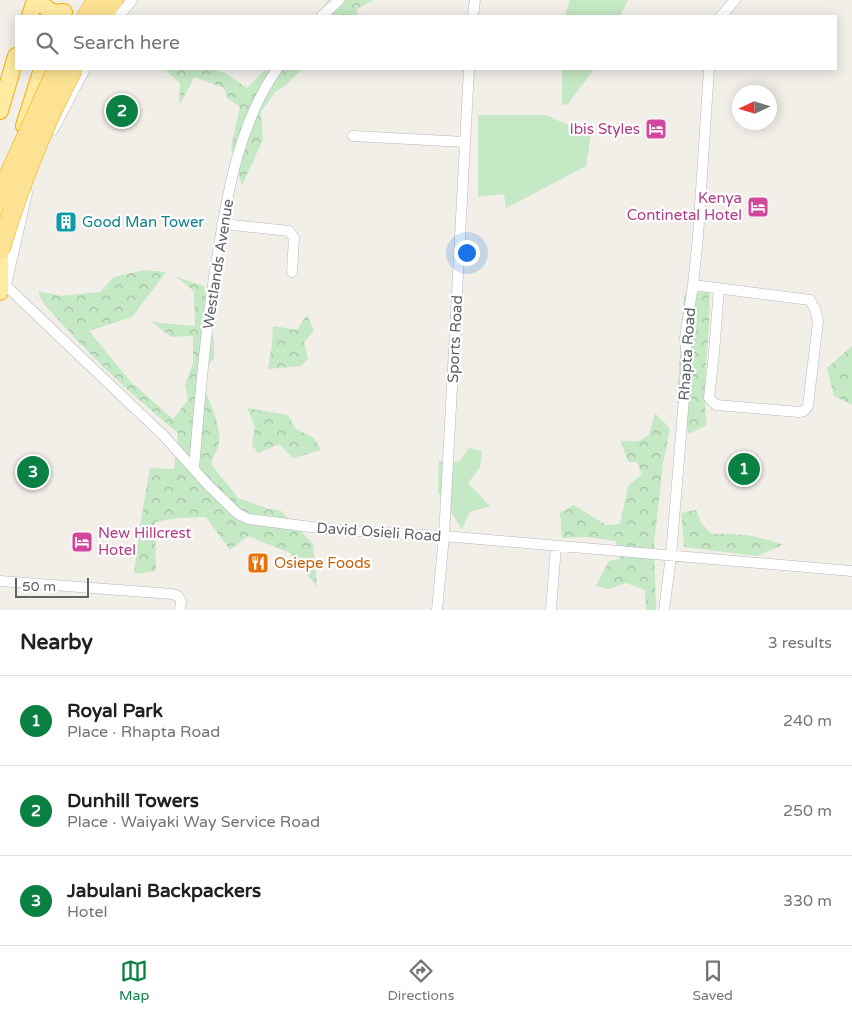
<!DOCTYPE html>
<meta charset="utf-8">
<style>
:root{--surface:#fff;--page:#f6f6f6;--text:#202124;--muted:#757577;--line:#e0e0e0;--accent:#0b8043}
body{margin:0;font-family:"Varela Round",sans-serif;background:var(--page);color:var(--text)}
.compass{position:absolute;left:732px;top:85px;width:45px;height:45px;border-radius:50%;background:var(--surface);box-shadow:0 2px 12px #0003;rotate:266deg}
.scale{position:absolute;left:15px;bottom:12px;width:74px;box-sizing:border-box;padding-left:5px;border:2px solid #5f6368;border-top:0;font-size:14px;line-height:18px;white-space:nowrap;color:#5f6368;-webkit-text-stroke:4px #fff;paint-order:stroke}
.you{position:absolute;left:466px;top:252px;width:18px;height:18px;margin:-12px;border:4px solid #fff;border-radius:50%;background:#1a73e8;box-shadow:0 0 0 8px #1a73e833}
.badge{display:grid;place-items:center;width:32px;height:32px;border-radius:50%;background:var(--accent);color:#fff;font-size:16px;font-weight:700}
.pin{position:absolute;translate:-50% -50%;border:2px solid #fff;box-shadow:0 1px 5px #0006}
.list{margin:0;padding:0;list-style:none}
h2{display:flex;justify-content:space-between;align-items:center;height:65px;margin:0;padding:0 20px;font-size:21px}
h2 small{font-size:16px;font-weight:400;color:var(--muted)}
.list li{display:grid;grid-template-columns:32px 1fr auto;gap:15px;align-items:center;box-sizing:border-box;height:90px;padding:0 20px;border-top:1px solid var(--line)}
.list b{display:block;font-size:19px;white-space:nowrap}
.list p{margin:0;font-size:16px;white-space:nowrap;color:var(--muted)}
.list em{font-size:16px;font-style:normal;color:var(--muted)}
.icon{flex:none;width:28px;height:28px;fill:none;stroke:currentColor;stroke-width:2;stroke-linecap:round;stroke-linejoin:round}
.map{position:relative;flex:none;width:852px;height:610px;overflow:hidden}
.search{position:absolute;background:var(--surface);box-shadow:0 2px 12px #0003;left:15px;right:15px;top:15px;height:55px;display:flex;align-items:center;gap:12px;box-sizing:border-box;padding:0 18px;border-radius:0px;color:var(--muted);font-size:19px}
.sheet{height:335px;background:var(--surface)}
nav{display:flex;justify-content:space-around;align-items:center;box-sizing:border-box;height:70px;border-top:1px solid var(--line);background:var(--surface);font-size:14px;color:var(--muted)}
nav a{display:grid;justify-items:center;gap:2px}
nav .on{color:var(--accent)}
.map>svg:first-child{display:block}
</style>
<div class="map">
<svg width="852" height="610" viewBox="0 0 852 610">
<defs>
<pattern id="forest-crowns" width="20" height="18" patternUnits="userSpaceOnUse" patternTransform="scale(1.25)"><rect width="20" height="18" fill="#c5e8c5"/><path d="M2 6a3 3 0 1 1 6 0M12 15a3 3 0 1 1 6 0" fill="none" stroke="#a3c0a4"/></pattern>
</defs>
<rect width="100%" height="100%" fill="#f1efe8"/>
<!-- green -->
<path fill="#c5e8c5" d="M570,0H628L620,16H565Z
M562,69H594L568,104L562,105Z
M478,115H547L561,122L591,134L586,166L506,208L504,194L478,197Z
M469,448L482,451L480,467L468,483L490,506L470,512L462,529L438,492L439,461L459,462Z"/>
<!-- forest -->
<path fill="url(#forest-crowns)" d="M328,0H373L357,9V16H316Z
M167,69H212L225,73L247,88L266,69H302L286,85L275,92L261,112L263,140L242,185L231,147L240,107L228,99L224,88L194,77L179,106L180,83L167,72Z
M144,270L166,272L132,317L89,331L130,381L173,419L188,400L185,385L193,363V336L171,337L152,322L195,326L194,291L176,277L204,286L214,342V359L198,374C205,392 222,423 219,442C218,449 213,457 211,464L238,498L269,509L280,510L313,544L317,587L290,553L248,536L230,550L206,517L178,518L155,522L156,571L134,574L140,526L150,468L174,469L178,433C137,399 98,364 63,325C54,314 42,305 38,291L60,296L100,292L114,277Z
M709,292C712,337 700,381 707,425L689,434L677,401L683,306L685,293Z
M307,315L314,331L304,342L308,359L301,366L268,369L272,345L273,326L297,330Z
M852,346V405L834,396L827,368Z
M247,408L288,415L296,429L314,438L321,450L293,458L279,444L258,453L252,445L255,426Z
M655,413L670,429L663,464L654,544L656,610H646L645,590L626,583L609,589L596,586L609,561L620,559L616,541L589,537L562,538L560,513L574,505L606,525L620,524L628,486L642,474L637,462H628L621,441H639L649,435Z
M696,510L701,523L712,534C739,533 758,536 783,545L757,556L684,547L681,513Z"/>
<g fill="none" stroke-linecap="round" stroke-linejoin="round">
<!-- minor casing -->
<g stroke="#b5b8bc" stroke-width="11">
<path id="minor" d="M119,16L132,0
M322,16L339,0
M473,16L475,0
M721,16L735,0
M53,130L85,69
M353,136L465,142
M222,224L289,231L294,238L292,272
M1,281L164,436L209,486L238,514L249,519L334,530L444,536L852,571
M6,285L27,193
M693,285L810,300L815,309L818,321L808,406L804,411L799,412L716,405L709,398L714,353L719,288
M194,468C200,396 206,323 218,252C228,189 240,122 277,69
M0,581L172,594L178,596L181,601L180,610
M437,610L444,536L469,69
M551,610L556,546
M664,610L671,556L682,423L687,359L685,338L693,285L698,237L709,69"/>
</g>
<!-- trunk casing -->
<g stroke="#f9ab00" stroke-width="18">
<path id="trunk" d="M40,0C46,10 52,14 64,12
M30,16L35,0
M0,111L16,56
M24,126L42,69
M0,218L8,186
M0,257V292"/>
</g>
<!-- motorway casing -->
<g stroke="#f9ab00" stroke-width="20">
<path id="motorway" d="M87,16L97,0
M102,16L113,0"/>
</g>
<!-- minor -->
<use href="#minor" stroke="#fff" stroke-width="10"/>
<!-- trunk -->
<use href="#trunk" stroke="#feeaa1" stroke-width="16"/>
<!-- motorway -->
<use href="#motorway" stroke="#fde293" stroke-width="19"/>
<!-- motorway-bridge casing -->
<g stroke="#f9ab00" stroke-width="20" stroke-linecap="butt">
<path id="motorway-bridge" d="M0,199L4,186L57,69
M0,250C19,187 42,127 73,69"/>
</g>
<!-- motorway-bridge -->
<use href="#motorway-bridge" stroke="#fde293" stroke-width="19"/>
</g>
<!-- icons -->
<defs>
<g id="hotel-square" transform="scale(1.125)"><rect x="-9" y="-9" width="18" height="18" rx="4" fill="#d1479c" stroke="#fff"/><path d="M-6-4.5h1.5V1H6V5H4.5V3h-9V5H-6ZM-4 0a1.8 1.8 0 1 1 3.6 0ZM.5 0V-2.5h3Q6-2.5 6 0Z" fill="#fff"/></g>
<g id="building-square" transform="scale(1.125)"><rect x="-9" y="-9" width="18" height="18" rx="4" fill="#0f9aa8" stroke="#fff"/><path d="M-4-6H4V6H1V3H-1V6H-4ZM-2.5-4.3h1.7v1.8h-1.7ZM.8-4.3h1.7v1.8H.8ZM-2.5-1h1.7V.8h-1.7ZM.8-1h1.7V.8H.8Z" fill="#fff"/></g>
<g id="restaurant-square" transform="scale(1.125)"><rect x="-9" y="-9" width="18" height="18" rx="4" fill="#e8710a" stroke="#fff"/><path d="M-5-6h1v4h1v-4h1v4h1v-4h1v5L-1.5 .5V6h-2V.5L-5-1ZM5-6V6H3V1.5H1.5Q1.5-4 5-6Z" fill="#fff"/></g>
</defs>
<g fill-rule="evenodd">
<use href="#hotel-square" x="656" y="129"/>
<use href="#hotel-square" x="758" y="207"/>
<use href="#building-square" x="66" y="222"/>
<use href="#hotel-square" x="82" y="542"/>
<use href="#restaurant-square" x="258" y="563"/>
</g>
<g text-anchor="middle" stroke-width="4.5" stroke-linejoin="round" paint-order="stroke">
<!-- hotel labels -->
<g font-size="15" fill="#b23c85" stroke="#fff" text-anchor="end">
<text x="640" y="134">Ibis Styles</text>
<text x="742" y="203">Kenya<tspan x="742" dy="17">Continetal Hotel</tspan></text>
<text x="98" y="538" text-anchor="start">New Hillcrest<tspan x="98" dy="17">Hotel</tspan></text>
</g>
<!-- culture labels -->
<g font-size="15" fill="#0d838f" stroke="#fff" text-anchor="start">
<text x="82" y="227">Good Man Tower</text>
</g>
<!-- street labels -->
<g font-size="15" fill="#5f6368" stroke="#fff">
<text transform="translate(218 264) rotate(-81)" y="5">Westlands Avenue</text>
<text transform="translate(455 339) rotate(-87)" y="5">Sports Road</text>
<text transform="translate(687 354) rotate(-86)" y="5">Rhapta Road</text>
<text transform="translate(379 532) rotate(4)" y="5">David Osieli Road</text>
</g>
<!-- food labels -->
<g font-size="15" fill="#c56008" stroke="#fff" text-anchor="start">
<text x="274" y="568">Osiepe Foods</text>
</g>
</g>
</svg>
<svg class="compass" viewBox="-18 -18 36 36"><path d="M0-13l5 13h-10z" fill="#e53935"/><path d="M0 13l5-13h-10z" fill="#757577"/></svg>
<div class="scale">50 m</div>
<div class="you"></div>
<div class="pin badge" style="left:744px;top:469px">1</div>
<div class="pin badge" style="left:122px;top:111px">2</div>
<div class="pin badge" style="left:33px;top:472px">3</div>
<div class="search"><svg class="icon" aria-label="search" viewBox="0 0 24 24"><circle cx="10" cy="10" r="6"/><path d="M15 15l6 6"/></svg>Search here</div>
</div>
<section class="sheet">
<h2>Nearby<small>3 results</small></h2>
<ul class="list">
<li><span class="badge">1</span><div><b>Royal Park</b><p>Place · Rhapta Road</p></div><em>240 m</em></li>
<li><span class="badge">2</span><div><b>Dunhill Towers</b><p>Place · Waiyaki Way Service Road</p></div><em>250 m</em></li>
<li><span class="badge">3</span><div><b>Jabulani Backpackers</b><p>Hotel</p></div><em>330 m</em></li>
</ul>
</section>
<nav>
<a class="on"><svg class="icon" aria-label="map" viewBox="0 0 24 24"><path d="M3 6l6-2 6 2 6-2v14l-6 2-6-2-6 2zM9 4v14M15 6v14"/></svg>Map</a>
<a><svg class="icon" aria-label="directions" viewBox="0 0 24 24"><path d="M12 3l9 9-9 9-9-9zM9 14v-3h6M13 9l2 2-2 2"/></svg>Directions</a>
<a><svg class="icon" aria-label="saved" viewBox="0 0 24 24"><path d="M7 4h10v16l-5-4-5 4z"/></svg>Saved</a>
</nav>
